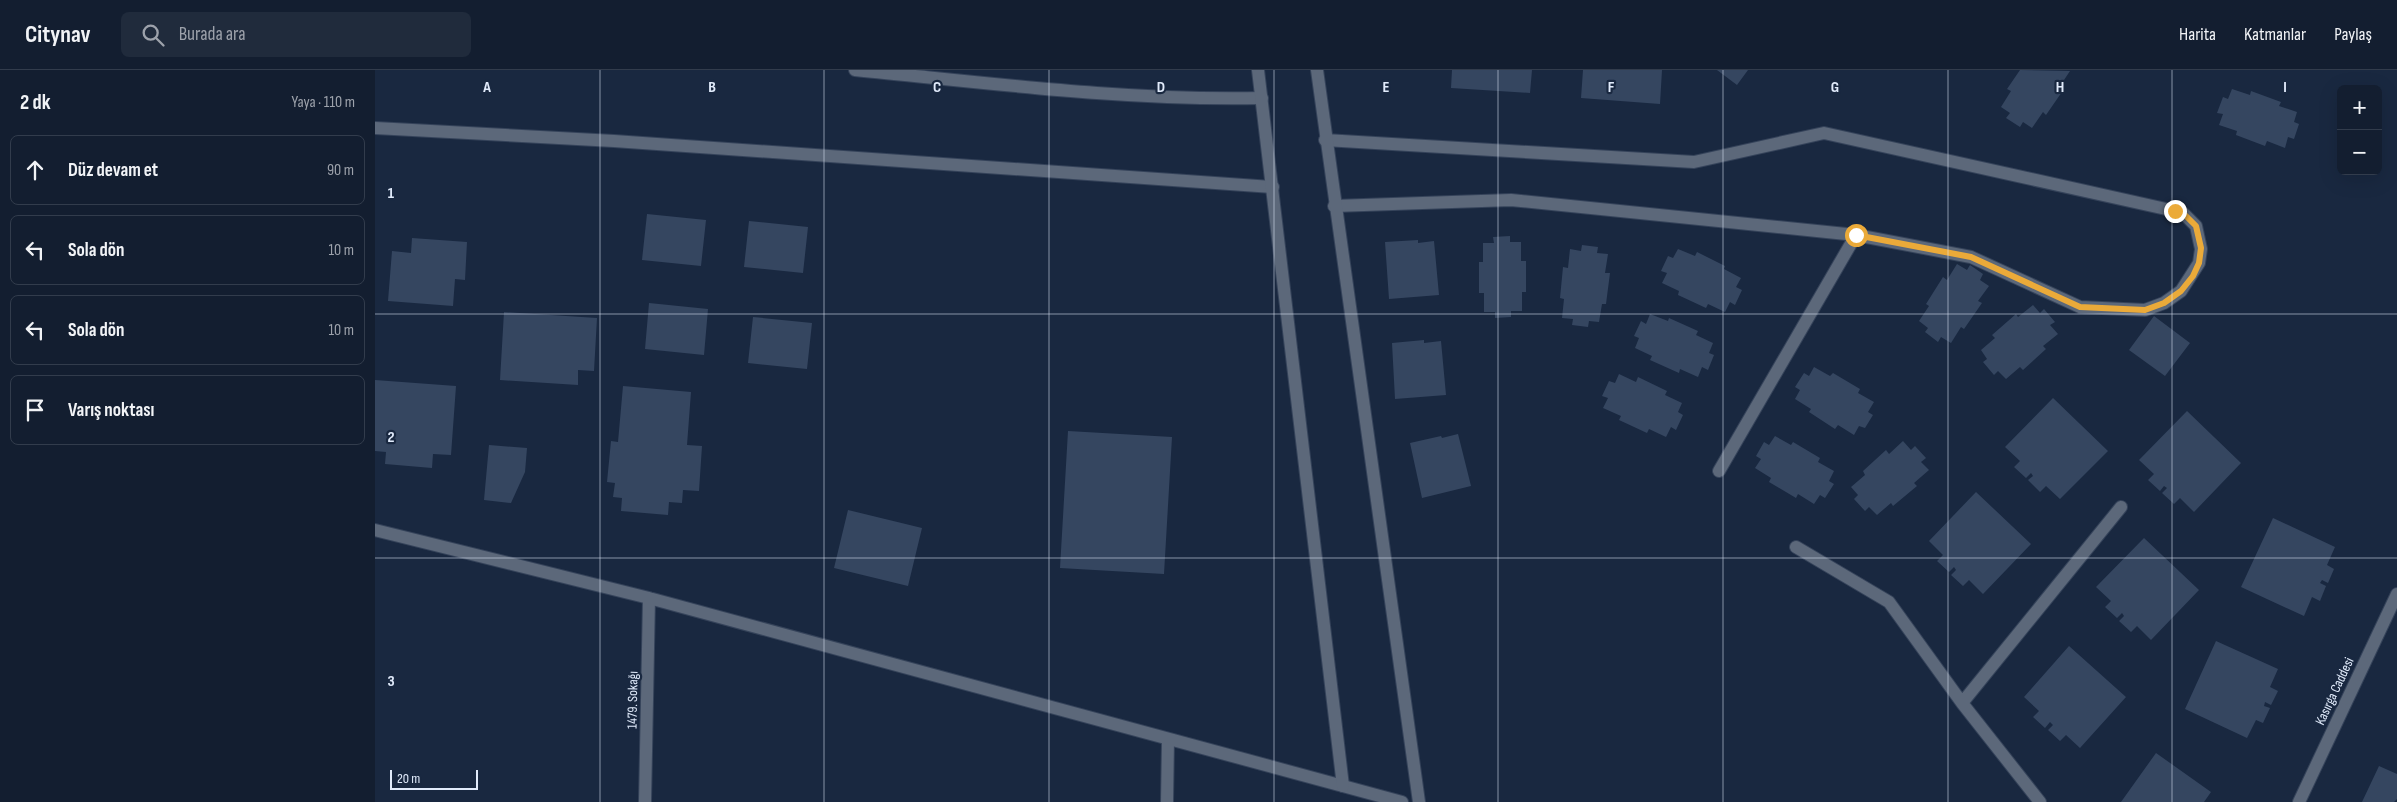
<!DOCTYPE html>
<html lang="tr">
<meta charset="utf-8">
<style>
:root{--surface:#131e30;--page:#202b3c;--text:#f1f3f6;--muted:#9da2ab;--line:#323c4c}
body{margin:0;font-family:"Sofia Sans Condensed",sans-serif;background:var(--page);color:var(--text)}
.controls{position:absolute;right:15px;top:15px;display:grid;overflow:hidden;border-radius:8px;box-shadow:0 5px 20px #0002}
.controls button{width:45px;height:45px;display:grid;place-items:center;padding:0;border:0;border-bottom:1px solid var(--line);background:var(--surface);color:var(--text);font:25px sans-serif}
.scale{position:absolute;left:15px;bottom:12px;width:88px;box-sizing:border-box;padding-left:5px;border:2px solid #e1ebfb;border-top:0;font-size:14px;line-height:18px;white-space:nowrap;color:#e1ebfb;-webkit-text-stroke:4px #192840;paint-order:stroke}
.stop{position:absolute;width:15px;height:15px;margin:-11px;border:4px solid #ebaa39;border-radius:50%;background:#fff}
.stop.end{background:#ebaa39;border-color:#fff;box-shadow:0 1px 5px #0008}
.list{margin:0;padding:0;list-style:none}
h2{display:flex;justify-content:space-between;align-items:center;height:65px;margin:0;padding:0 20px;font-size:21px}
h2 small{font-size:16px;font-weight:400;color:var(--muted)}
.list li{display:grid;grid-template-columns:32px 1fr auto;gap:15px;align-items:center;box-sizing:border-box;height:70px;margin:0 10px 10px;padding:0 10px;border:1px solid var(--line);border-radius:8px}
.list b{display:block;font-size:19px;white-space:nowrap}
.list em{font-size:16px;font-style:normal;color:var(--muted)}
.icon{flex:none;width:28px;height:28px;fill:none;stroke:currentColor;stroke-width:2;stroke-linecap:round;stroke-linejoin:round}
.map{position:relative;flex:none;width:2022px;height:732px;overflow:hidden}
header{display:flex;align-items:center;gap:30px;box-sizing:border-box;height:70px;padding:0 25px;background:var(--surface);border-bottom:1px solid var(--line)}
header strong{font-size:24px}
nav{display:flex;gap:28px;margin-inline-start:auto;font-size:18px}
.search{width:350px;height:45px;background:var(--page);display:flex;align-items:center;gap:12px;box-sizing:border-box;padding:0 18px;border-radius:8px;color:var(--muted);font-size:19px}
main{display:flex}
aside{flex:1;background:var(--surface)}
.map>svg:first-child{display:block}
</style>
<header>
<strong>Citynav</strong>
<div class="search"><svg class="icon" aria-label="search" viewBox="0 0 24 24"><circle cx="10" cy="10" r="6"/><path d="M15 15l6 6"/></svg>Burada ara</div>
<nav><a>Harita</a><a>Katmanlar</a><a>Paylaş</a></nav>
</header>
<main>
<aside>
<h2>2 dk<small>Yaya · 110 m</small></h2>
<ul class="list">
<li><svg class="icon" aria-label="ahead" viewBox="0 0 24 24"><path d="M12 20V5M6 11l6-6 6 6"/></svg><div><b>Düz devam et</b></div><em>90 m</em></li>
<li><svg class="icon" aria-label="left" viewBox="0 0 24 24"><path d="M17 20v-9H6M10 6l-5 5 5 5"/></svg><div><b>Sola dön</b></div><em>10 m</em></li>
<li><svg class="icon" aria-label="left" viewBox="0 0 24 24"><path d="M17 20v-9H6M10 6l-5 5 5 5"/></svg><div><b>Sola dön</b></div><em>10 m</em></li>
<li><svg class="icon" aria-label="arrive" viewBox="0 0 24 24"><path d="M6 21V4h12l-3 4 3 4H6"/></svg><div><b>Varış noktası</b></div></li>
</ul>
</aside>
<div class="map">
<svg width="2022" height="732" viewBox="0 0 2022 732">
<rect width="100%" height="100%" fill="#192840"/>
<!-- building -->
<path fill="#354660" d="M1077,0H1157L1155,23L1076,18Z
M1208,0H1287L1285,34L1206,28Z
M1342,0H1373L1362,15Z
M1645,0L1695,1L1685,16L1689,19L1671,45L1668,42L1657,58L1648,52L1645,57L1631,48L1635,43L1626,37L1636,21L1632,19Z
M1857,19L1875,25L1876,21L1906,32L1904,36L1922,42L1919,52L1924,54L1919,69L1913,67L1910,78L1892,71L1890,76L1861,65L1862,61L1844,55L1848,44L1842,43L1848,27L1853,29Z
M272,144L331,150L326,196L267,190Z
M374,151L433,157L428,203L369,197Z
M1135,166V172H1146V191H1151V222H1147V241H1136V247L1120,248V242H1109V223H1104V192H1108V173H1119L1118,167Z
M37,168L92,172L90,210L80,209L78,236L13,231L17,181L36,183Z
M1043,170V173L1059,171L1064,225L1014,229L1010,172Z
M1207,175L1223,177L1222,183L1233,184L1230,203H1235L1231,234H1227L1224,252L1214,251L1213,257L1197,255L1198,249L1187,248L1189,229L1185,228L1188,197L1193,198L1195,179L1206,181Z
M1303,179L1320,186L1322,182L1350,196L1349,199L1366,208L1361,217L1367,220L1360,235L1355,232L1350,242L1333,234L1331,238L1303,225L1304,221L1287,213L1292,203L1286,201L1293,186L1298,188Z
M1582,194L1592,200L1595,195L1608,204L1605,210L1614,216L1603,231L1607,233L1589,259L1586,257L1576,273L1566,267L1563,272L1550,262L1553,258L1544,251L1554,236L1551,234L1568,207L1572,210Z
M274,233L333,239L329,285L270,279Z
M1658,235L1665,243L1669,239L1680,252L1675,255L1683,264L1668,276L1671,279L1648,300L1645,297L1631,309L1623,301L1619,305L1608,292L1612,289L1606,280L1620,268L1617,265L1641,244L1643,247Z
M129,242L222,248L219,301L203,300V315L125,310Z
M1275,244L1293,251L1294,248L1323,261L1321,265L1338,273L1334,283L1339,285L1333,300L1327,297L1323,307L1305,299L1304,303L1275,290L1277,286L1260,278L1264,268L1259,266L1266,251L1271,254Z
M1779,246L1815,273L1790,306L1754,280Z
M378,247L437,253L432,299L373,293Z
M1049,270V273L1066,271L1071,325L1020,329L1017,273Z
M1439,297L1455,306L1458,303L1485,319L1483,323L1499,332L1493,342L1498,345L1490,358L1484,356L1479,365L1463,355L1460,359L1434,342L1436,339L1420,329L1425,320L1420,317L1429,303L1434,306Z
M1244,304L1261,312L1263,307L1292,321L1290,325L1307,333L1303,342L1308,345L1301,360L1296,357L1291,367L1274,359L1272,363L1244,350L1246,346L1228,338L1233,328L1227,326L1234,311L1240,313Z
M0,310L81,316L76,385L58,384L57,398L10,394L11,382L0,381Z
M248,316L316,322L312,375L327,376L324,421L308,420L307,433L294,432L293,445L246,441L247,428L238,427L240,413L232,412L236,371L243,372Z
M1678,328L1733,381L1685,429L1671,416L1665,422L1653,410L1658,406L1656,403L1651,408L1639,397L1645,391L1630,377Z
M1812,341L1866,393L1819,442L1805,428L1799,434L1787,423L1792,418L1789,416L1785,421L1773,410L1779,404L1764,390Z
M693,361L797,367L789,504L685,498Z
M1083,364L1096,416L1047,428L1035,373L1066,366L1067,368Z
M1400,366L1416,375L1418,372L1445,388L1443,392L1459,401L1454,411L1459,414L1450,428L1445,425L1439,434L1423,424L1421,428L1394,412L1396,408L1380,398L1386,389L1381,386L1389,372L1394,375Z
M1528,371L1536,380L1540,376L1551,388L1546,392L1554,400L1539,413L1542,416L1518,436L1516,433L1502,445L1494,437L1490,441L1479,429L1483,425L1476,417L1490,405L1488,401L1511,380L1514,384Z
M114,375L152,378L150,402L136,433L109,430Z
M1601,422L1656,474L1608,524L1594,510L1588,516L1576,505L1581,500L1579,497L1574,502L1562,491L1568,485L1554,471Z
M473,440L547,458L533,516L459,498Z
M1898,448L1960,477L1952,495L1959,499L1953,513L1947,510L1945,513L1951,516L1945,531L1937,527L1929,546L1866,517Z
M1769,468L1824,520L1776,570L1762,556L1756,562L1744,551L1749,546L1747,543L1742,548L1730,537L1736,531L1721,517Z
M1841,571L1903,599L1895,617L1903,621L1896,635L1890,632L1889,636L1895,638L1888,653L1881,650L1872,668L1810,639Z
M1694,576L1751,627L1705,678L1691,665L1685,671L1673,660L1678,655L1675,652L1670,658L1658,647L1664,641L1649,627Z
M1781,683L1836,722L1829,732H1746Z
M2004,696L2022,704V729L2019,732H1987Z"/>
<g fill="none" stroke-linecap="round" stroke-linejoin="round">
<!-- minor casing -->
<g stroke="#35435a" stroke-width="14">
<path id="minor" d="M480,0C615,13 751,31 887,28
M0,58L239,71L898,117
M950,70L1319,92L1449,63L1800,141L1809,144L1821,156L1826,179L1824,193L1806,221L1789,233L1770,240L1705,237L1596,187L1481,165L1136,130L959,136
M1344,401L1481,165
M0,460L274,528L1027,732
M1421,477L1514,532L1587,633L1665,732
M1587,633L1746,437
M270,732L274,528
M792,732L793,670
M1924,732L2022,524"/>
</g>
<!-- tertiary casing -->
<g stroke="#35435a" stroke-width="14">
<path id="tertiary" d="M883,0L968,716
M942,0L1044,732"/>
</g>
<!-- minor -->
<use href="#minor" stroke="#5c687a" stroke-width="12"/>
<!-- tertiary -->
<use href="#tertiary" stroke="#5c687a" stroke-width="12"/>
</g>
<g fill="none" stroke-linecap="round" stroke-linejoin="round">
<!-- route -->
<path stroke="#ebaa39" stroke-width="6" d="M1481,165L1596,187L1705,237L1770,240L1789,233L1806,221L1818,206L1824,193L1826,178L1821,156L1809,144L1800,141"/>
</g>
<!-- grid -->
<path fill="none" stroke="#e1ebfb" stroke-width="1" stroke-opacity="0.55" d="M225,0V732M449,0V732M674,0V732M899,0V732M1123,0V732M1348,0V732M1573,0V732M1797,0V732M0,244H2022M0,488H2022"/>
<g text-anchor="middle" stroke-width="4.5" stroke-linejoin="round" paint-order="stroke">
<!-- street labels -->
<g font-size="14" fill="#e1ebfb" stroke="#192840">
<text transform="translate(1959 621) rotate(-65)" y="5">Kasırga Caddesi</text>
<text transform="translate(257 630) rotate(-89)" y="5">1479. Sokağı</text>
</g>
</g>
<g font-size="16" text-anchor="middle" font-weight="bold" fill="#e1ebfb" stroke="#192840" stroke-width="4.5" stroke-linejoin="round" paint-order="stroke">
<text x="112" y="22">A</text>
<text x="337" y="22">B</text>
<text x="562" y="22">C</text>
<text x="786" y="22">D</text>
<text x="1011" y="22">E</text>
<text x="1236" y="22">F</text>
<text x="1460" y="22">G</text>
<text x="1685" y="22">H</text>
<text x="1910" y="22">I</text>
<text x="16" y="128">1</text>
<text x="16" y="372">2</text>
<text x="16" y="616">3</text>
</g>
</svg>
<div class="controls">
<button>+</button>
<button>−</button>
</div>
<div class="scale">20 m</div>
<div class="stop" style="left:1481px;top:165px"></div>
<div class="stop end" style="left:1800px;top:141px"></div>
</div>
</main>
